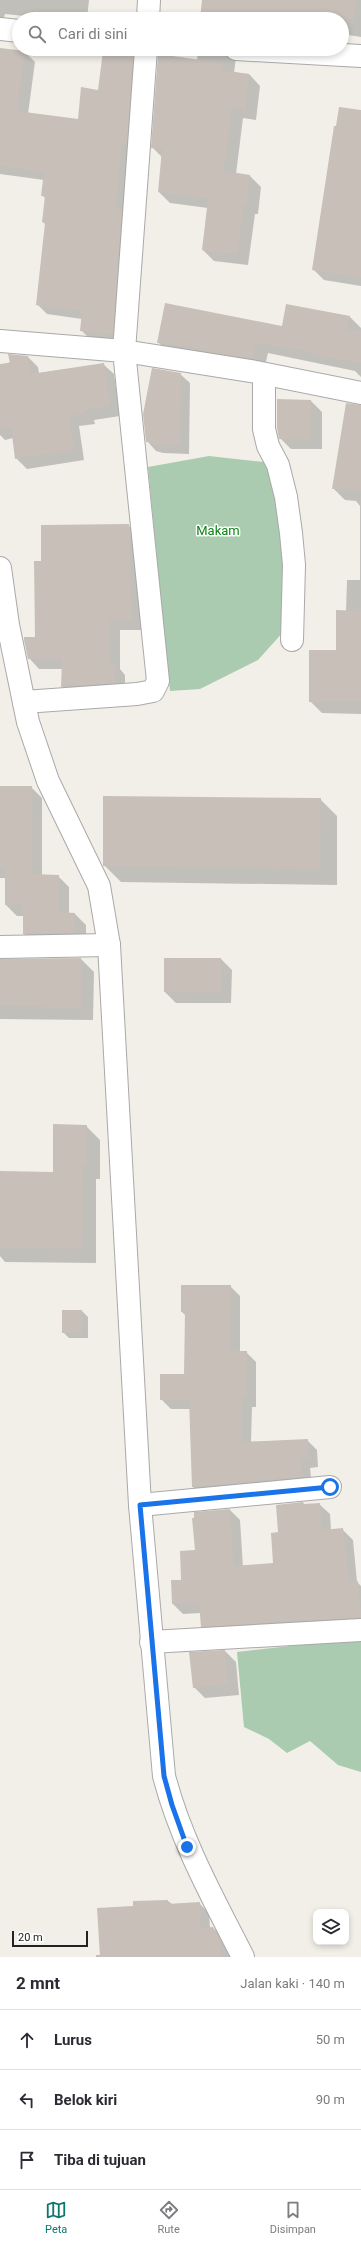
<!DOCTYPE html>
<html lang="id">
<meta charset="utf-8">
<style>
:root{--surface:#fff;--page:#f2f2f3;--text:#2b2b33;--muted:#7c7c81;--line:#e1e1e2;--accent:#0f766e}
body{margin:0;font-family:Roboto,sans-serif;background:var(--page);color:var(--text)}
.controls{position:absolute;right:12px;bottom:12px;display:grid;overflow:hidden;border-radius:8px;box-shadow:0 2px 6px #0003}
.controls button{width:36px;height:36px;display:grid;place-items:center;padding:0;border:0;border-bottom:1px solid var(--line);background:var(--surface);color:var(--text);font:20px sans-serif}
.scale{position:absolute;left:12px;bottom:10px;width:76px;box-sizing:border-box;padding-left:4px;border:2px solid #222;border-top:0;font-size:11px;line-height:14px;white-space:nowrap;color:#222;-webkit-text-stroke:3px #fff;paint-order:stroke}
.stop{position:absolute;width:12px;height:12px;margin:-9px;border:3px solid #1a73e8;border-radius:50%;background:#fff}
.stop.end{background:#1a73e8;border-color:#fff;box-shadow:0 1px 4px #0008}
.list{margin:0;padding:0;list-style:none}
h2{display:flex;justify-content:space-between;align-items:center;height:52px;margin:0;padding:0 16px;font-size:17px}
h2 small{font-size:13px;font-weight:400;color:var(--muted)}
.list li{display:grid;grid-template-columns:26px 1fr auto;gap:12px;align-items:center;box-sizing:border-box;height:60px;padding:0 16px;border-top:1px solid var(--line)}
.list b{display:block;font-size:15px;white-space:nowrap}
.list em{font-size:13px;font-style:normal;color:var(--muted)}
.icon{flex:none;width:22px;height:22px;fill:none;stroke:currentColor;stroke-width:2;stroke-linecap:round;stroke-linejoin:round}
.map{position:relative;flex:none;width:361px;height:1957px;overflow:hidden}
.search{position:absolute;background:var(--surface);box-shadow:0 2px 6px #0003;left:12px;right:12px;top:12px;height:44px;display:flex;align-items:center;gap:10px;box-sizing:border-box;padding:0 14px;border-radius:22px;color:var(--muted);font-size:15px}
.sheet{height:232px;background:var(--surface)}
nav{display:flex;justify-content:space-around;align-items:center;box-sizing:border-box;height:56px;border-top:1px solid var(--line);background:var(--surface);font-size:11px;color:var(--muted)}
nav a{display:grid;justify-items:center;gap:2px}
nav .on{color:var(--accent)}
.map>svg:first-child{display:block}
</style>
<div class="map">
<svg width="361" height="1957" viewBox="0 0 361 1957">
<rect width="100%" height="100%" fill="#f2efe9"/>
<!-- cemetery -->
<path fill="#aacbaf" d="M209,456L264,462L278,493L282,527L284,631L258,660L200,689L170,691L148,467Z
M361,1638V1772L338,1765L310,1741L287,1753L269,1739L244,1727L237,1652Z"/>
<!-- shadow -->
<path fill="#0003" d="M0,0H89L87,19H54L5,14L4,18H0Z
M203,0H361V37L342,34V19H201Z
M0,49L25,52L35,62L28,114L78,120L99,91L133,56L143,66L122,344L91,340L81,330L82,319L47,314L37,304L46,225L43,222L46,199L42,195L44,180L0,174Z
M198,49H237L234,73L249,74L260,86L256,120L243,118L236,174L250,176L261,187L258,214H255L248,265L214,261L203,250L208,208L170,203L159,192L162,157L152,147L197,60Z
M361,111V286L324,280L313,269L337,127Z
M350,317L361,328V377L355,371L268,353L264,370L170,354L159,343Z
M28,357L38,367L39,373L103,364L114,374L120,416L94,420L95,424L79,426L84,460L27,469L16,458L13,438L5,440L0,435V365Z
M180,374L190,383L189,454L163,453L156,451L147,441Z
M311,401L322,412V449H291L280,438Z
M361,411V714L322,713L310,701L337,651L346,612L347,580H360V506L356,501L345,500L333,488Z
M129,526L139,536L142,630H120V669L125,675V693L73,697L62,686V669H39L29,658L36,638L42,562Z
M0,787H31L42,798V876H58L69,887V913L75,914L86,925V944L36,945L24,934V916H17L6,905V878H0Z
M320,799L337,816V885L121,882L104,865Z
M81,959L94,972L93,1020L0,1019V960Z
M221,959L232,970L231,1003H176L165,992Z
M86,1126L100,1140V1179H96V1263L5,1262L0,1256V1172L54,1173Z
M230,1286L240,1296V1352H246L256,1362V1407H252L251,1442L307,1440L317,1450L318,1467L310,1468L312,1487L203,1497L193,1487L190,1409H171L161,1399L185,1375L186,1316L182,1312Z
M82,1311L88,1317V1338H69L63,1332Z
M319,1504L330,1514L331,1530L342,1529L353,1540L357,1582L361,1586V1628L212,1637L202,1626L201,1613L183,1614L173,1604L196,1551L230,1510L240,1520L243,1567L274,1564L279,1533Z
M225,1651L236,1662L239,1695L205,1698L194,1687Z
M168,1901L172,1904L199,1903L209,1913L210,1928H213L223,1937L229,1950L230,1957H96V1955H101L134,1907Z"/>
<!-- building -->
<path fill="#c7bfb8" d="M202,0H357L354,19H200Z
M0,48L25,51L17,111L78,119L81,87L98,90L103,51L133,55L127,144H122L115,209L122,210L113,335L80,331L82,311L36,305L45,223L42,222L45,196H41L44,172L0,166Z
M158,54L223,63L222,70L249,74L245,110L232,108L224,171L250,175L247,203H244L237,255L202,250L208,199L158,192L162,149L151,148Z
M339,107L361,110V278L312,270L334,126H336Z
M165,303L282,326L286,304L350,316L348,329L361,331V363L311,355V352L257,343L252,359L192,349V347L157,343Z
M8,354L28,356L31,374L104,363L110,406L85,410V414L69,416L75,450L15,459L11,427L0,429V364L10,363Z
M152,368L181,373L180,445H153V442H146L143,414Z
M277,399L311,400V439H279L277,428Z
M346,403L361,405V489H332Z
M129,524L132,620H110V664H116L115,683L61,687L62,660L28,659L24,640V637H35L34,561H41V525Z
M336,610L361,611V702H309V650H336Z
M0,786H32V874L59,875L58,912L75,913V933L23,934V905H5V868H0Z
M103,796L321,798L320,869L103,866Z
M81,958V1008L0,1006V959Z
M164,958H221V993L164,992Z
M53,1124L87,1125L86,1165H83L82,1249L0,1248V1171L53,1172Z
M181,1285H231L230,1351H247L246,1398H242V1442L308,1439V1458H301L302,1477L192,1487L189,1400H160V1374H184L185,1312H181Z
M62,1310H82V1333H62Z
M303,1502L304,1504L320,1503L322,1530L343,1528L349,1582L358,1581L361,1617L201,1627L199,1603L172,1604L171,1580H181L180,1551L195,1550L192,1518H194V1512L230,1509L234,1566L273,1563L271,1533L278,1532L276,1505Z
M225,1650L228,1684L193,1688L189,1652Z
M168,1900V1904L200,1902L201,1928L213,1927L220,1940L221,1957H100L97,1908L133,1906V1901Z"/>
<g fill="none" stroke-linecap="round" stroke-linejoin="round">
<!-- minor casing -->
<g stroke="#a9a9a9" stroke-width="24">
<path id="minor" d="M148,19L149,0
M0,29L19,31
M236,49L361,56
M0,341L124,351L256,372L361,393
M264,374V429L268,446L278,465L286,497L291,533L294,565L292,640
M24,702L137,694L153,691L158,681L124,351L146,49
M0,947L109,945
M140,1505L330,1487
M151,1642L361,1630"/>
</g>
<!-- tertiary casing -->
<g stroke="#a9a9a9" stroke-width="24">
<path id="tertiary" d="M0,568L8,625L28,722L48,781L99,886L109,945L140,1505L164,1776C181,1841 213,1898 243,1957"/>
</g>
<!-- minor -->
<use href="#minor" stroke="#fff" stroke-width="22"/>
<!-- tertiary -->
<use href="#tertiary" stroke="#fff" stroke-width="22"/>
</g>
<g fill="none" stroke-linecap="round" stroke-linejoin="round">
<!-- route -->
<path stroke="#1a73e8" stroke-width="5" d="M187,1847L172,1805L164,1776L140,1505L330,1487"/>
</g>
<g text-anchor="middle" stroke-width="3" stroke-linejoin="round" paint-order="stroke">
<!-- park labels -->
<g font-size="13" fill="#0c8416" stroke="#fff">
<text x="218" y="535">Makam</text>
</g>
</g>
</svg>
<div class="controls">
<button><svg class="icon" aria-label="layers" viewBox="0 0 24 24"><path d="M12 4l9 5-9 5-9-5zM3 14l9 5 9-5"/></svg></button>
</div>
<div class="scale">20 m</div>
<div class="stop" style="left:330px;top:1487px"></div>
<div class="stop end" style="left:187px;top:1847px"></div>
<div class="search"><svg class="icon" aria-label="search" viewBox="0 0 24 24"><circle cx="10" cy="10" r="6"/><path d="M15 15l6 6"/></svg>Cari di sini</div>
</div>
<section class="sheet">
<h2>2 mnt<small>Jalan kaki · 140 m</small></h2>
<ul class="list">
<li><svg class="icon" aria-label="ahead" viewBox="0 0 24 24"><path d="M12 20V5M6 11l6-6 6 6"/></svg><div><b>Lurus</b></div><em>50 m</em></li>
<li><svg class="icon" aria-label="left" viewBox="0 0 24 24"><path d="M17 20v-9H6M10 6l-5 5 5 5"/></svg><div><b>Belok kiri</b></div><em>90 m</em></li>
<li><svg class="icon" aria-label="arrive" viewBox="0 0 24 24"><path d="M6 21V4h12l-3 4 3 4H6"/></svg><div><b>Tiba di tujuan</b></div></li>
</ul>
</section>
<nav>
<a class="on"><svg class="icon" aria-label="map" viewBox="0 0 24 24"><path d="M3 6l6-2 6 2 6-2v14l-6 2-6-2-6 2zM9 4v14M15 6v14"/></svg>Peta</a>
<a><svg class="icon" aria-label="directions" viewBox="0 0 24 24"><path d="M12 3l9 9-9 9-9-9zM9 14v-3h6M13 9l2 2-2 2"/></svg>Rute</a>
<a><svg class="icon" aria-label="saved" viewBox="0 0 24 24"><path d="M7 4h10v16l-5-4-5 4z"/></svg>Disimpan</a>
</nav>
